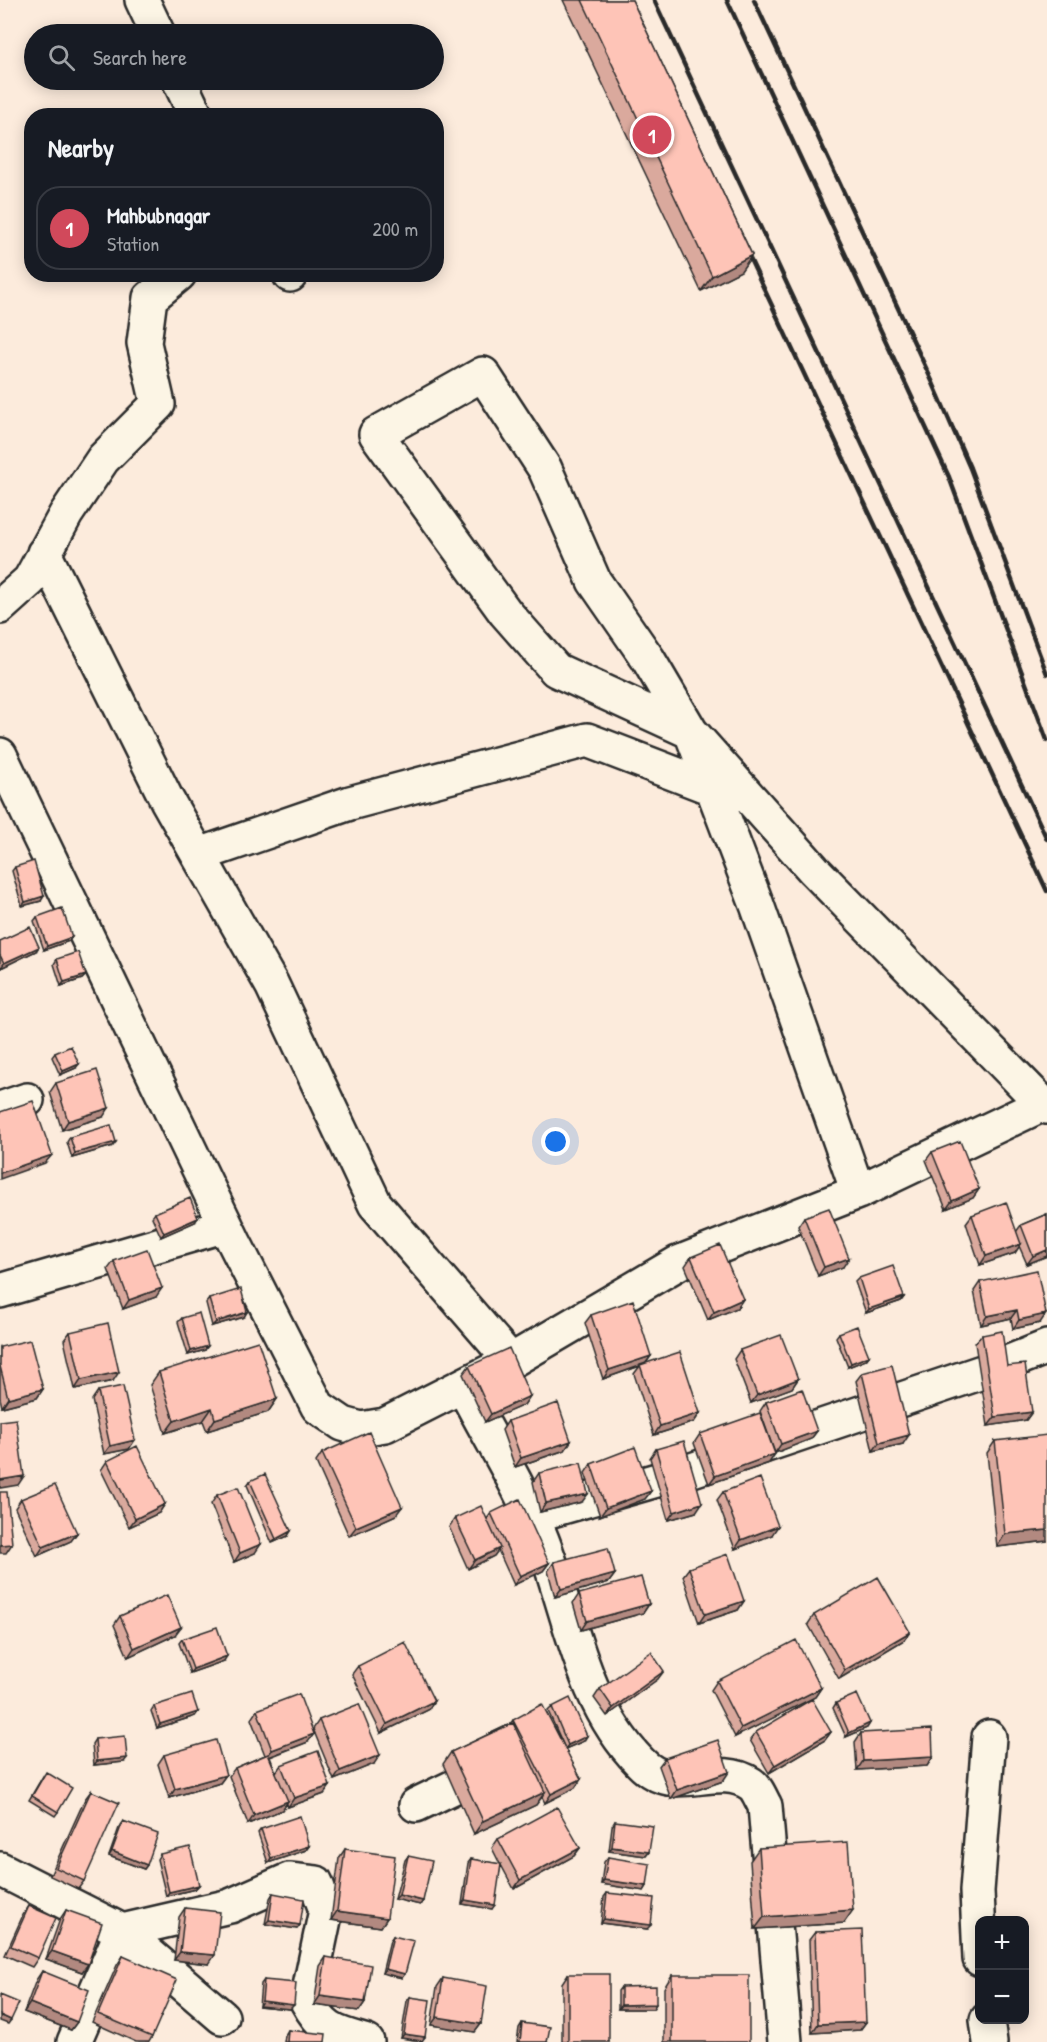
<!DOCTYPE html>
<meta charset="utf-8">
<style>
:root{--surface:#171b24;--page:#20242c;--text:#f1f3f6;--muted:#9ea1a6;--line:#363941;--accent:#d1495b}
body{margin:0;font-family:"Patrick Hand",sans-serif;background:var(--page);color:var(--text)}
.controls{position:absolute;right:18px;bottom:18px;display:grid;overflow:hidden;border-radius:12px;box-shadow:0 3px 15px #0003}
.controls button{width:54px;height:54px;display:grid;place-items:center;padding:0;border:0;border-bottom:2px solid var(--line);background:var(--surface);color:var(--text);font:30px sans-serif}
.you{position:absolute;left:556px;top:1142px;width:21px;height:21px;margin:-15px;border:4px solid #fff;border-radius:50%;background:#1a73e8;box-shadow:0 0 0 9px #1a73e833}
.badge{display:grid;place-items:center;width:39px;height:39px;border-radius:50%;background:var(--accent);color:#fff;font-size:20px;font-weight:700}
.pin{position:absolute;translate:-50% -50%;border:3px solid #fff;box-shadow:0 2px 6px #0006}
.list{margin:0;padding:0;list-style:none}
h2{display:flex;justify-content:space-between;align-items:center;height:78px;margin:0;padding:0 24px;font-size:26px}
h2 small{font-size:20px;font-weight:400;color:var(--muted)}
.list li{display:grid;grid-template-columns:39px 1fr auto;gap:18px;align-items:center;box-sizing:border-box;height:84px;margin:0 12px 12px;padding:0 12px;border:2px solid var(--line);border-radius:24px}
.list b{display:block;font-size:22px;white-space:nowrap}
.list p{margin:0;font-size:20px;white-space:nowrap;color:var(--muted)}
.list em{font-size:20px;font-style:normal;color:var(--muted)}
.icon{flex:none;width:33px;height:33px;fill:none;stroke:currentColor;stroke-width:2;stroke-linecap:round;stroke-linejoin:round}
.map{position:relative;flex:none;width:1047px;height:2042px;overflow:hidden}
.search{position:absolute;background:var(--surface);box-shadow:0 3px 15px #0003;left:24px;top:24px;width:420px;height:66px;display:flex;align-items:center;gap:15px;box-sizing:border-box;padding:0 21px;border-radius:33px;color:var(--muted);font-size:22px}
.panel{position:absolute;background:var(--surface);box-shadow:0 3px 15px #0003;left:24px;top:108px;width:420px;height:174px;border-radius:24px}
.map>svg:first-child{display:block}
</style>
<div class="map">
<svg width="1047" height="2042" viewBox="0 0 1047 2042">
<rect width="100%" height="100%" fill="#fcebdc"/>
<filter id="ink" filterUnits="userSpaceOnUse"><feTurbulence type="fractalNoise" baseFrequency=".0167" numOctaves="2"/><feDisplacementMap in="SourceGraphic" scale="12" xChannelSelector="R" yChannelSelector="G"/><feConvolveMatrix kernelMatrix="1 2 1 2 8 2 1 2 1" color-interpolation-filters="sRGB"/></filter>
<g filter="url(#ink)">
<g fill="none" stroke-linecap="round" stroke-linejoin="round">
<!-- minor casing -->
<g stroke="#2b2b2b" stroke-width="38">
<path id="minor" d="M142,0L158,34
M179,80L196,116
M290,274V275
M44,553L167,800L272,985L375,1204L511,1361
M0,607L30,580L66,514L103,459L158,404L144,343L150,298L179,274
M0,755L234,1242L318,1407L343,1424L361,1429L385,1425L511,1361L678,1263L858,1192L1043,1104L1047,1107
M199,855L350,803L587,740L712,788
M0,1109L27,1100
M858,1192L757,905L691,732L648,659L594,581L545,469L483,374L376,434L505,612L556,670L691,732L814,870L1043,1104
M0,1291L226,1225
M463,1386C489,1437 521,1487 542,1540C571,1615 581,1702 640,1762C675,1799 715,1760 751,1784C757,1788 761,1799 765,1806L785,2042
M531,1516L692,1470L997,1367L1047,1347
M416,1805L493,1768
M0,1869L122,1931L222,2017
M980,1959L977,1891L989,1737
M987,2020L990,2042
M74,2042L122,1931L230,1906L289,1880L316,1883L326,1910L307,2001C324,2032 336,2033 367,2042"/>
</g>
<!-- minor -->
<use href="#minor" stroke="#fcf5e5" stroke-width="33"/>
<!-- rail -->
<path stroke="#2b2b2b" stroke-width="4.5" d="M654,0L1047,839
M727,0L949,477L1047,740
M754,0L933,383L970,468L1047,674
M743,244L1047,891"/>
</g>
<!-- wall -->
<path fill="#daa99d" stroke="#2b2b2b" stroke-width="1.5" d="M563,0H632L752,255L741,271L701,291Z
M15,867L41,901L22,906L12,871Z
M37,917L69,941L44,950L34,921Z
M0,941L36,951L1,968L0,966Z
M57,959L86,975L82,979L61,986L54,964Z
M55,1053L76,1068L60,1075L52,1057Z
M56,1083L103,1117L62,1130L50,1092Z
M70,1137L113,1146L72,1158L67,1142Z
M932,1152L979,1189L973,1198L946,1209L926,1160Z
M155,1213L195,1222L161,1237L152,1217Z
M1047,1214V1256L1027,1264L1019,1246L1015,1253L980,1265L966,1223L972,1215L1016,1232L1021,1225Z
M804,1217L843,1267L818,1276L798,1226Z
M691,1257L743,1299L737,1308L708,1320L685,1266Z
M114,1261L156,1297L123,1309L108,1269Z
M859,1278L904,1297L901,1301L866,1313L855,1282Z
M980,1282L1040,1323L1013,1329L1011,1318L981,1325L974,1291Z
M209,1299L244,1317L212,1326L206,1303Z
M591,1315L651,1356L646,1363L700,1413L694,1422L654,1435L634,1374L640,1366L603,1379L585,1323Z
M182,1318L205,1350L188,1355L178,1322Z
M70,1332L113,1381L75,1389L64,1340Z
M839,1333L869,1356L866,1360L848,1367L836,1337Z
M982,1335L1007,1366L1032,1412L1026,1420L988,1426L975,1343Z
M0,1347L43,1389L37,1398L2,1407L0,1398Z
M740,1350L798,1379L792,1388L751,1403L734,1359Z
M469,1366L530,1396L524,1405L485,1422L463,1374Z
M159,1372L277,1399L268,1412L207,1431L203,1421L165,1433L150,1385Z
M862,1373L903,1444L873,1451L856,1381Z
M98,1391L129,1449L104,1454L92,1400Z
M766,1402L817,1431L811,1439L775,1453L760,1411Z
M508,1421L571,1441L565,1450L515,1467L502,1430Z
M700,1434L769,1463L709,1484L694,1443Z
M995,1441L1047,1541L997,1547L987,1453Z
M656,1449L696,1512L668,1520L650,1458Z
M322,1453L396,1515L349,1536L316,1462Z
M107,1461L165,1504L159,1513L129,1527L101,1470Z
M591,1464L651,1491L645,1499L600,1516L585,1473Z
M539,1473L582,1502L540,1512L533,1482Z
M250,1481L288,1536L272,1543L247,1485Z
M723,1492L772,1535L735,1549L717,1500Z
M217,1495L255,1553L234,1562L211,1504Z
M21,1499L77,1533L71,1541L37,1556L15,1508Z
M491,1513L549,1563L543,1571L514,1585L498,1550L494,1556L468,1569L449,1527L455,1518L487,1519Z
M554,1562L615,1574L609,1582L555,1597L548,1571Z
M689,1568L744,1601L738,1610L699,1623L683,1576Z
M579,1594L649,1604L643,1613L581,1630L573,1603Z
M814,1615L910,1632L904,1640L839,1679L808,1624Z
M120,1616L175,1635L128,1657L114,1625Z
M182,1639L224,1661L190,1673L179,1643Z
M358,1666L428,1710L381,1733L352,1674Z
M658,1679L607,1716L594,1698L600,1689Z
M717,1681L821,1688L815,1697L735,1737L711,1690Z
M836,1703L870,1723L867,1728L846,1737L833,1708Z
M154,1706L198,1712L195,1716L157,1728L151,1711Z
M552,1707L584,1741L565,1749L581,1779L575,1788L545,1803L542,1797L536,1805L474,1834L443,1764L451,1752L510,1724L513,1720L564,1746L548,1711Z
M257,1710L308,1742L270,1757L276,1772L281,1765L330,1786L324,1794L288,1807L287,1804L282,1810L248,1824L229,1776L235,1768L265,1755L251,1719Z
M319,1720L374,1764L334,1780L313,1729Z
M756,1732H831L825,1740L769,1773L750,1740Z
M861,1733L933,1757L927,1766L857,1770L855,1742Z
M95,1739L124,1762L94,1765L92,1744Z
M164,1755L226,1775L220,1783L169,1798L158,1764Z
M665,1758L723,1781L671,1799L659,1766Z
M43,1776L58,1812L55,1816L29,1800Z
M91,1791L84,1881L78,1889L50,1876L85,1799Z
M123,1821L147,1865L144,1869L109,1856L120,1825Z
M615,1821L649,1852L646,1856L609,1851L612,1826Z
M261,1829L309,1846L306,1850L268,1863L258,1833Z
M498,1839L580,1848L574,1856L514,1889L501,1865L492,1909L462,1904L468,1863L471,1859L500,1864L492,1848Z
M759,1848L844,1923L755,1929L750,1861Z
M345,1849L387,1918L381,1927L331,1920L339,1858Z
M160,1854L199,1885L195,1889L166,1896L157,1859Z
M408,1856L423,1901L420,1905L395,1899L405,1860Z
M608,1857L647,1886L644,1891L601,1884L604,1862Z
M273,1893L300,1925L297,1929L265,1924L270,1898Z
M607,1893L647,1929L601,1923L604,1897Z
M29,1906L38,1958L32,1967L5,1955L23,1915Z
M185,1908L209,1964L174,1960L179,1917Z
M66,1910L88,1964L82,1972L46,1959L60,1919Z
M815,1932L866,2022L860,2030L812,2033L809,1940Z
M393,1936L402,1978L382,1973L390,1940Z
M123,1956L152,2037L149,2042H136L92,2022L117,1965Z
M326,1957L365,2002L359,2011L314,2005L320,1966Z
M42,1971L77,2022L71,2030L24,2012L36,1980Z
M568,1974L609,2042H562V1983Z
M672,1975L749,2042H664V1988Z
M443,1978L481,2024L475,2032L431,2025L437,1987Z
M264,1980L290,2009L259,2006L261,1984Z
M621,1987L653,2009H618V1991Z
M410,1997L422,2041L401,2038L407,2001Z
M522,2023L547,2042H517L519,2028Z
M288,2030L325,2042H284L285,2035Z"/>
<!-- shaded-wall -->
<path fill="#b28980" stroke="#2b2b2b" stroke-width="1.5" d="M752,255L741,271L701,291L712,276Z
M44,896L41,901L22,906L25,902Z
M72,937L69,941L44,950L47,946Z
M39,947L36,951L1,968L4,963Z
M86,975L82,979L61,986L64,982Z
M79,1064L76,1068L60,1075L63,1071Z
M109,1108L103,1117L62,1130L68,1121Z
M116,1142L113,1146L72,1158L75,1153Z
M52,1155L45,1163L0,1179V1173Z
M979,1189L973,1198L946,1209L952,1201Z
M198,1218L195,1222L161,1237L164,1233Z
M1021,1244L1015,1253L980,1265L986,1256Z
M1047,1250V1256L1027,1264L1033,1256Z
M849,1258L843,1267L818,1276L824,1267Z
M162,1288L156,1297L123,1309L129,1300Z
M904,1297L901,1301L866,1313L869,1309Z
M743,1299L737,1308L708,1320L714,1312Z
M1017,1310L1011,1318L981,1325L987,1316Z
M247,1312L244,1317L212,1326L216,1322Z
M1046,1314L1040,1323L1013,1329L1019,1320Z
M208,1346L205,1350L188,1355L191,1351Z
M651,1356L645,1364L603,1379L609,1370Z
M869,1356L866,1360L848,1367L851,1363Z
M119,1372L113,1381L75,1389L81,1380Z
M798,1379L792,1388L751,1403L757,1395Z
M43,1389L37,1398L2,1407L8,1398Z
M530,1396L524,1405L485,1422L491,1414Z
M277,1399L268,1412L207,1431L215,1419Z
M212,1408L203,1421L165,1433L174,1421Z
M1032,1412L1026,1420L988,1426L995,1417Z
M700,1413L694,1422L654,1435L660,1426Z
M817,1431L811,1439L775,1453L781,1444Z
M909,1435L903,1444L873,1451L879,1443Z
M135,1440L129,1449L104,1454L110,1446Z
M571,1441L565,1450L515,1467L521,1458Z
M775,1454L769,1463L709,1484L715,1476Z
M24,1476L18,1485L0,1488V1480Z
M651,1491L645,1499L600,1516L606,1508Z
M588,1494L582,1502L540,1512L546,1503Z
M702,1503L696,1512L668,1520L674,1512Z
M165,1504L159,1513L129,1527L135,1519Z
M402,1507L396,1515L349,1536L356,1527Z
M778,1526L772,1535L735,1549L741,1540Z
M1047,1530V1541L997,1547L1005,1534Z
M291,1531L288,1536L272,1543L276,1539Z
M77,1533L71,1541L37,1556L43,1547Z
M12,1544L6,1553H0V1545Z
M261,1544L255,1553L234,1562L240,1553Z
M500,1548L494,1556L468,1569L475,1560Z
M549,1563L543,1571L514,1585L520,1576Z
M615,1574L609,1582L555,1597L561,1589Z
M744,1601L738,1610L699,1623L705,1614Z
M649,1604L643,1613L581,1630L587,1621Z
M181,1627L175,1635L128,1657L134,1648Z
M910,1632L904,1640L839,1679L845,1670Z
M227,1656L224,1661L190,1673L193,1669Z
M664,1671L658,1679L607,1716L613,1708Z
M821,1688L815,1697L735,1737L741,1728Z
M434,1701L428,1710L381,1733L387,1724Z
M198,1712L195,1716L157,1728L160,1724Z
M870,1723L867,1728L846,1737L849,1733Z
M831,1732L825,1740L769,1773L775,1765Z
M314,1734L308,1742L266,1758L272,1750Z
M587,1736L584,1741L565,1749L568,1745Z
M380,1755L374,1764L334,1780L340,1771Z
M933,1757L927,1766L857,1770L863,1761Z
M127,1758L124,1762L94,1765L97,1761Z
M729,1772L723,1781L671,1799L677,1790Z
M226,1775L220,1783L169,1798L175,1789Z
M581,1779L575,1788L545,1803L551,1794Z
M330,1786L324,1794L288,1807L294,1798Z
M545,1792L536,1805L474,1834L483,1821Z
M288,1801L282,1810L248,1824L254,1815Z
M309,1846L306,1850L268,1863L271,1858Z
M612,1847L649,1852L646,1856L609,1851Z
M580,1848L574,1856L514,1889L520,1880Z
M112,1851L147,1865L144,1869L109,1856Z
M604,1880L647,1886L644,1891L601,1884Z
M199,1885L195,1889L166,1896L169,1892Z
M399,1895L423,1901L420,1905L395,1899Z
M465,1900L495,1905L492,1909L462,1904Z
M853,1910L844,1923L755,1929L764,1917Z
M337,1911L387,1918L381,1927L331,1920Z
M604,1919L651,1925L647,1929L601,1923Z
M269,1920L300,1925L297,1929L265,1924Z
M52,1951L88,1964L82,1972L46,1959Z
M180,1952L215,1955L209,1964L174,1960Z
M385,1969L405,1974L402,1978L382,1973Z
M320,1996L365,2002L359,2011L314,2005Z
M262,2001L294,2005L290,2009L259,2006Z
M30,2003L77,2022L71,2030L24,2012Z
M656,2004L653,2009H618L621,2005Z
M0,2015L11,2020L8,2024L0,2021Z
M437,2017L481,2024L475,2032L431,2025Z
M866,2022L860,2030L812,2033L818,2024Z
M404,2034L425,2037L422,2041L401,2038Z"/>
<!-- building -->
<path fill="#fec4b7" stroke="#2b2b2b" stroke-width="1.5" d="M582,0H632L752,255L712,276Z
M34,861L44,896L25,902L15,867Z
M62,908L72,937L47,946L37,917Z
M30,927L39,947L4,963L0,955V941Z
M78,952L86,975L64,982L57,959Z
M71,1046L79,1064L63,1071L55,1053Z
M97,1070L109,1108L68,1121L56,1083Z
M33,1101L52,1155L0,1173V1112Z
M111,1125L116,1142L75,1153L70,1137Z
M960,1141L979,1189L952,1201L932,1152Z
M190,1198L198,1218L164,1233L155,1213Z
M1006,1202L1021,1244L986,1256L972,1215Z
M829,1208L849,1258L824,1267L804,1217Z
M1047,1214V1250L1033,1256L1021,1225Z
M720,1245L743,1299L714,1312L691,1257Z
M147,1249L162,1288L129,1300L114,1261Z
M893,1266L904,1297L869,1309L859,1278Z
M1037,1270L1046,1314L1019,1320L1017,1310L987,1316L980,1282Z
M241,1289L247,1312L216,1322L209,1299Z
M633,1300L651,1356L609,1370L591,1315Z
M199,1313L208,1346L191,1351L182,1318Z
M108,1323L119,1372L81,1380L70,1332Z
M857,1326L869,1356L851,1363L839,1333Z
M1002,1331L1007,1366L1025,1364L1032,1412L995,1417L982,1335Z
M781,1335L798,1379L757,1395L740,1350Z
M30,1340L43,1389L8,1398L0,1366V1347Z
M258,1341L277,1399L215,1419L212,1408L174,1421L159,1372Z
M509,1348L530,1396L491,1414L469,1366Z
M680,1352L700,1413L660,1426L640,1365Z
M892,1365L909,1435L879,1443L862,1373Z
M123,1386L135,1440L110,1446L98,1391Z
M802,1389L817,1431L781,1444L766,1402Z
M558,1403L571,1441L521,1458L508,1421Z
M760,1413L775,1454L715,1476L700,1434Z
M16,1419L24,1476L0,1480V1421Z
M369,1432L402,1507L356,1527L322,1453Z
M1047,1435V1530L1005,1534L995,1441Z
M684,1441L702,1503L674,1512L656,1449Z
M137,1446L165,1504L135,1519L107,1461Z
M635,1447L651,1491L606,1508L591,1464Z
M581,1463L588,1494L546,1503L539,1473Z
M265,1474L291,1531L276,1539L250,1481Z
M760,1478L778,1526L741,1540L723,1492Z
M55,1485L77,1533L43,1547L21,1499Z
M238,1487L261,1544L240,1553L217,1495Z
M0,1492H7L12,1544L0,1545Z
M520,1499L549,1563L520,1576L491,1513Z
M481,1506L500,1548L475,1560L455,1518Z
M608,1548L615,1574L561,1589L554,1562Z
M728,1554L744,1601L705,1614L689,1568Z
M641,1577L649,1604L587,1621L579,1594Z
M878,1577L910,1632L845,1670L814,1615Z
M167,1595L181,1627L134,1648L120,1616Z
M217,1627L227,1656L193,1669L182,1639Z
M796,1640L821,1688L741,1728L717,1681Z
M405,1642L434,1701L387,1724L358,1666Z
M651,1652L664,1671L613,1708L600,1689Z
M192,1694L198,1712L160,1724L154,1706Z
M299,1694L314,1734L272,1750L257,1710Z
M857,1694L870,1723L849,1733L836,1703Z
M570,1698L587,1736L568,1745L552,1707Z
M812,1699L831,1732L775,1765L756,1732Z
M359,1704L380,1755L340,1771L319,1720Z
M542,1704L581,1779L551,1794L513,1720Z
M513,1723L545,1792L483,1821L451,1752Z
M932,1729L933,1757L863,1761L861,1733Z
M125,1736L127,1758L97,1761L95,1739Z
M216,1740L226,1775L175,1789L164,1755Z
M718,1740L729,1772L677,1790L665,1758Z
M318,1751L330,1786L294,1798L281,1765Z
M268,1754L288,1801L254,1815L235,1768Z
M46,1772L72,1788L58,1812L32,1796Z
M91,1791L119,1803L84,1881L56,1868Z
M557,1807L580,1848L520,1880L498,1839Z
M300,1816L309,1846L271,1858L261,1829Z
M123,1821L158,1834L147,1865L112,1851Z
M615,1821L653,1826L649,1852L612,1847Z
M848,1842L853,1910L764,1917L759,1848Z
M190,1847L199,1885L169,1892L160,1854Z
M345,1849L395,1856L387,1918L337,1911Z
M408,1856L432,1861L423,1901L399,1895Z
M608,1857L650,1864L647,1886L604,1880Z
M471,1859L501,1864L495,1905L465,1900Z
M273,1893L304,1899L300,1925L269,1920Z
M607,1893L654,1898L651,1925L604,1919Z
M29,1906L56,1918L38,1958L11,1946Z
M185,1908L220,1912L215,1955L180,1952Z
M66,1910L102,1923L88,1964L52,1951Z
M862,1930L866,2022L818,2024L815,1932Z
M393,1936L414,1941L405,1974L385,1969Z
M123,1956L177,1980L152,2037L98,2014Z
M326,1957L371,1965L365,2002L320,1996Z
M42,1971L89,1990L77,2022L30,2003Z
M568,1974H609V2042H568Z
M672,1975H749V2042H672Z
M443,1978L487,1986L481,2024L437,2017Z
M264,1980L296,1983L294,2005L262,2001Z
M656,1986V2004L621,2005V1987Z
M0,1995L19,2003L11,2020L0,2015Z
M410,1997L430,2000L425,2037L404,2034Z
M522,2023L550,2027L547,2042H520Z
M288,2030L326,2034L325,2042H287Z"/>
</g>
</svg>
<div class="controls">
<button>+</button>
<button>−</button>
</div>
<div class="you"></div>
<div class="pin badge" style="left:652px;top:135px">1</div>
<div class="search"><svg class="icon" aria-label="search" viewBox="0 0 24 24"><circle cx="10" cy="10" r="6"/><path d="M15 15l6 6"/></svg>Search here</div>
<section class="panel">
<h2>Nearby<small></small></h2>
<ul class="list">
<li><span class="badge">1</span><div><b>Mahbubnagar</b><p>Station</p></div><em>200 m</em></li>
</ul>
</section>
</div>
